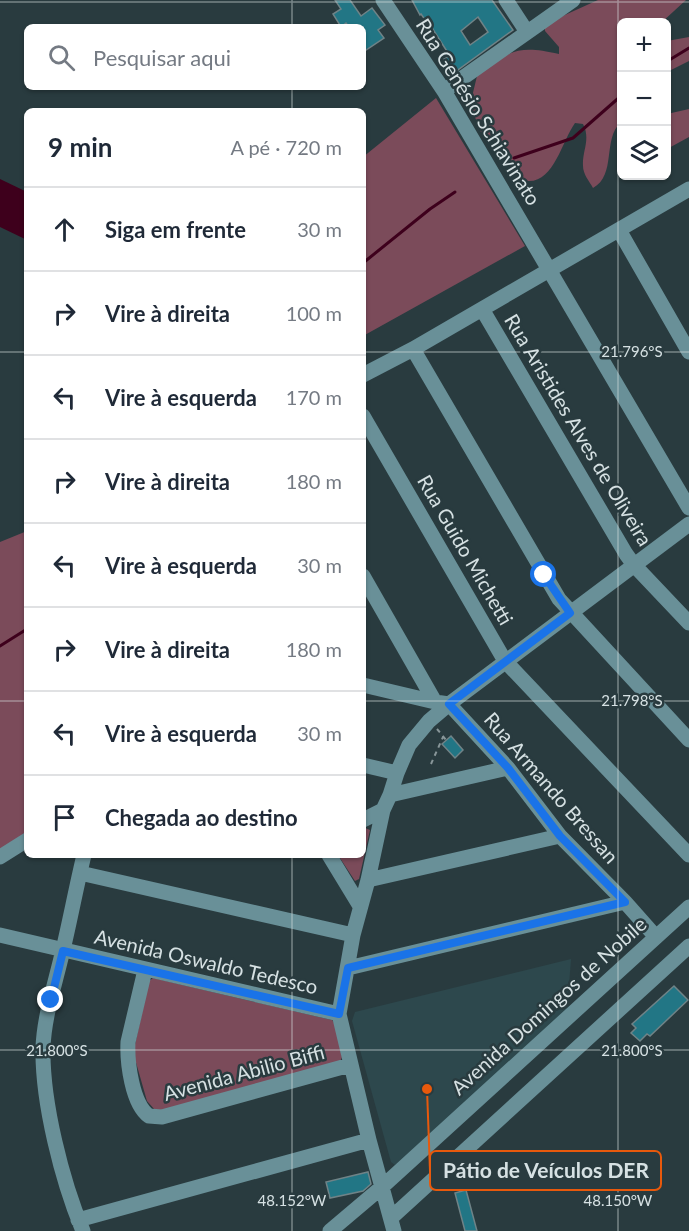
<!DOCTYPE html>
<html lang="pt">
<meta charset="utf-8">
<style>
:root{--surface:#fff;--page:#f6f6f7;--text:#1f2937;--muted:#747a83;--line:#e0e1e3}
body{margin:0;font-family:Lato,sans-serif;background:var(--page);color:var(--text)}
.controls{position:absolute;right:18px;top:18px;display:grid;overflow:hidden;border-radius:9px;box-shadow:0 2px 4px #0004}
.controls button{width:54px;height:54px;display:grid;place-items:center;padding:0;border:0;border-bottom:2px solid var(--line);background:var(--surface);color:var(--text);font:30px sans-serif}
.stop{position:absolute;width:18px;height:18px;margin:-14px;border:4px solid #1a73e8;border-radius:50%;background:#fff}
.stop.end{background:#1a73e8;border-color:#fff;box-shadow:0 2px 6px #0008}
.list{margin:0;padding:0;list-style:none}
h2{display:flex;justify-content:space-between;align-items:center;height:78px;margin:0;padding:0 24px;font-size:26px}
h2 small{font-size:20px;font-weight:400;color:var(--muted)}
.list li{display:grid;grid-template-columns:39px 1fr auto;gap:18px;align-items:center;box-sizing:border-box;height:84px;padding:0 24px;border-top:2px solid var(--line)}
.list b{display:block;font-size:22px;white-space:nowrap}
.list em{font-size:20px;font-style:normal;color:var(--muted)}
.icon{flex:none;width:33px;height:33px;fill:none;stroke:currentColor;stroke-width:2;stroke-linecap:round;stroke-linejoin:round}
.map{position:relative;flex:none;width:689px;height:1231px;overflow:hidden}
.search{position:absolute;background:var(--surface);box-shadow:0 2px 4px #0004;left:24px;top:24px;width:342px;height:66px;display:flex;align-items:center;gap:15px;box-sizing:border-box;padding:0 21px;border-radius:9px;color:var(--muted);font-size:22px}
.panel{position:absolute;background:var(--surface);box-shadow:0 2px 4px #0004;left:24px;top:108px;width:342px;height:750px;border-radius:9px}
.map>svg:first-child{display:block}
</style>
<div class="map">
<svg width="689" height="1231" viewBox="0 0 689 1231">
<rect width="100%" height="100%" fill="#293b3f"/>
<!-- built -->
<path fill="#2d484d" d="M571,959L567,1012L395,1165L391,1162L352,1021L355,1012Z"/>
<!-- green -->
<path fill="#7b4b5a" d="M598,0H686L662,22H622L621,122C602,139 617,175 593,188C589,181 583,174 583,166C582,151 591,139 583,124L575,123C560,144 552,194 516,178L481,132L470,105L478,72C512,50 519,45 559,54V47L545,31V24Z
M689,37V61L667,72V41Z
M436,98L525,246L363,336V157Z
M689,109V137L667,149V114Z
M27,531V837L0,853V542Z
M363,827L370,830L359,879L355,881L338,855H363Z
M153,978L332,1020L335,1024L342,1057L340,1062L166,1111L155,1110L147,1101L135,1059L134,1049L149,981Z"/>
<!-- water -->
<path fill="#3e001c" d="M0,179L27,192V240L0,227Z"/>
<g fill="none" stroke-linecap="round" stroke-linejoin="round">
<!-- stream -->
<path stroke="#3e001c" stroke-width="3" d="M666,62L689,48
M514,158L573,138L622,95
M363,263L430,209L455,192
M0,646L27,629"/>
</g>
<!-- building -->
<path fill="#227685" stroke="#6f8387" stroke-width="1.5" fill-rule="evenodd" d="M335,0H350L361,16L372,8L385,25L378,30L384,38L363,52V27H349L346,23L341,27L333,14L341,9Z
M412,0H492L513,30L455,72L450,69L444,59L450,56L427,20L426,21L421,14L420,15ZM478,17L488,32L470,45L461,31Z
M451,736L463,750L455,758L442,744Z
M674,986L688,1000L650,1036L647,1034L640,1041L631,1033L636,1028L632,1024Z
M368,1172L371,1184L363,1191L330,1198L326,1182Z
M466,1190L477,1231H465L455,1193Z"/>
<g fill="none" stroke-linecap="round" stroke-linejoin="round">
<!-- path -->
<path stroke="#889699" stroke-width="2" stroke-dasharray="4.5 4.5" stroke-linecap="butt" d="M437,729L446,740
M431,764L443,737"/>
<!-- minor -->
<path stroke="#699098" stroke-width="15" d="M383,0L444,91L689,508
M506,0L527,32
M444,91L573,0
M619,230L689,352
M482,309L626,554L634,565L689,623
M413,349L559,599L689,740
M363,375L413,349L689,189
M363,416L505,661L689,855
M363,576L435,702L449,704L508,768L560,836L625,902L656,937
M363,685L435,702
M363,765L397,773
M390,795L508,768
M363,820L383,810
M329,855L360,906
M0,857L27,840
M80,873L353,935
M368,880L560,836
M0,935L339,1014
M348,968L625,902
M145,970L128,1042C127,1062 132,1104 149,1116L162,1117L350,1065
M391,1218L689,946
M78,1220L369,1140
M83,1231C62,1181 42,1102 43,1048C44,1017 55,984 62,954C70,921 76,888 84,855
M330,1231L382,1187L689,907
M394,1231L369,1140L339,1014L353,935L368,880L383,810L390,795L397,773L409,745L429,721L449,704L689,524"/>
</g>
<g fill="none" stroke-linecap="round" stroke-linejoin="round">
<!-- route -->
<path stroke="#1a73e8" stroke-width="8" d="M51,1000L63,951L339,1014L348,968L625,902L560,836L508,768L449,704L570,613L544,575"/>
</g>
<!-- ticks -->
<path fill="none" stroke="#d6e1e3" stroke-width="1.5" stroke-opacity="0.45" d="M292,0V27M618,0V1231M0,2H689M292,87V111M0,352H27M363,352H689M0,701H27M363,701H689M292,855V1231M0,1050H689"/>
<g text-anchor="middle" stroke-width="5" stroke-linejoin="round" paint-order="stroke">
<!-- street labels -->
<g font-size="20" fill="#d6e1e3" stroke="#293b3f">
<text transform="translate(478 112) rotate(58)" y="7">Rua Genésio Schiavinato</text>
<text transform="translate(578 430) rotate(59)" y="7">Rua Aristides Alves de Oliveira</text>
<text transform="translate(465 550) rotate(60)" y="7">Rua Guido Michetti</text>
<text transform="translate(551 788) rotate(49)" y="7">Rua Armando Bressan</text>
<text transform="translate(206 962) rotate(13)" y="7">Avenida Oswaldo Tedesco</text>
<text transform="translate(549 1006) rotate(-42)" y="7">Avenida Domingos de Nobile</text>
<text transform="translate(244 1073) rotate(-15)" y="7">Avenida Abilio Biffi</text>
</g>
</g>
<g font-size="15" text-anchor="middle" fill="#d6e1e3" stroke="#293b3f" stroke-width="5" stroke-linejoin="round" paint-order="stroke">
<text x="632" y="357">21.796°S</text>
<text x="632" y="706">21.798°S</text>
<text x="57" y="1056">21.800°S</text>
<text x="632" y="1056">21.800°S</text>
<text x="292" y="1206">48.152°W</text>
<text x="618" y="1206">48.150°W</text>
</g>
<!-- callouts -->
<path fill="none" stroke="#e8590c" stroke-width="2" d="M427 1089L430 1171"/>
<circle fill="#e8590c" stroke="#293b3f" stroke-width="2" cx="427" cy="1089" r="6"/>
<rect fill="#293b3f" stroke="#e8590c" stroke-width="2" x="430" y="1151" width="231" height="39" rx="6"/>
<g font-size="21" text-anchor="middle" font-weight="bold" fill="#d6e1e3">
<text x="546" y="1178">Pátio de Veículos DER</text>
</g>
</svg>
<div class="controls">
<button>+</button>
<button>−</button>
<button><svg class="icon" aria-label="layers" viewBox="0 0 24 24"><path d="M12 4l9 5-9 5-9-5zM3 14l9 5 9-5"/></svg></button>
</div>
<div class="stop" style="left:544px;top:575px"></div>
<div class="stop end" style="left:51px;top:1000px"></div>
<div class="search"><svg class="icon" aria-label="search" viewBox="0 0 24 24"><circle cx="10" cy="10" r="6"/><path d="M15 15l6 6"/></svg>Pesquisar aqui</div>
<section class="panel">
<h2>9 min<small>A pé · 720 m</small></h2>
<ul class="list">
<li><svg class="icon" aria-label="ahead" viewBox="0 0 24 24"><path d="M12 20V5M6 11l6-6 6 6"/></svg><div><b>Siga em frente</b></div><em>30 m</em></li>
<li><svg class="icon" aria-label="right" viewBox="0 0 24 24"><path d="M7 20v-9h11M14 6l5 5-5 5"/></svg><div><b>Vire à direita</b></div><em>100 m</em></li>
<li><svg class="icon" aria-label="left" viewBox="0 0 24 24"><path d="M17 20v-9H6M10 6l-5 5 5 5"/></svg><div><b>Vire à esquerda</b></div><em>170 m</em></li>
<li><svg class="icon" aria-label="right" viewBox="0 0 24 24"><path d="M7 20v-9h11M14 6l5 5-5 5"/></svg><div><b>Vire à direita</b></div><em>180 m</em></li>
<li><svg class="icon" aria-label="left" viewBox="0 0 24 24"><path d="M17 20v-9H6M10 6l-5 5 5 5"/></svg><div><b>Vire à esquerda</b></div><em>30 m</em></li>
<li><svg class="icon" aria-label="right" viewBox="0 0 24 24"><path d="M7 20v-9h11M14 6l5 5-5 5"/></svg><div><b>Vire à direita</b></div><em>180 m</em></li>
<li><svg class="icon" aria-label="left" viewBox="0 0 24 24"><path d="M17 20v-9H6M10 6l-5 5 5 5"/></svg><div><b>Vire à esquerda</b></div><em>30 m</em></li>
<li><svg class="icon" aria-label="arrive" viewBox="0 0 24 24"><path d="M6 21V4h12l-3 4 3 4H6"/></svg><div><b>Chegada ao destino</b></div></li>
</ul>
</section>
</div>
